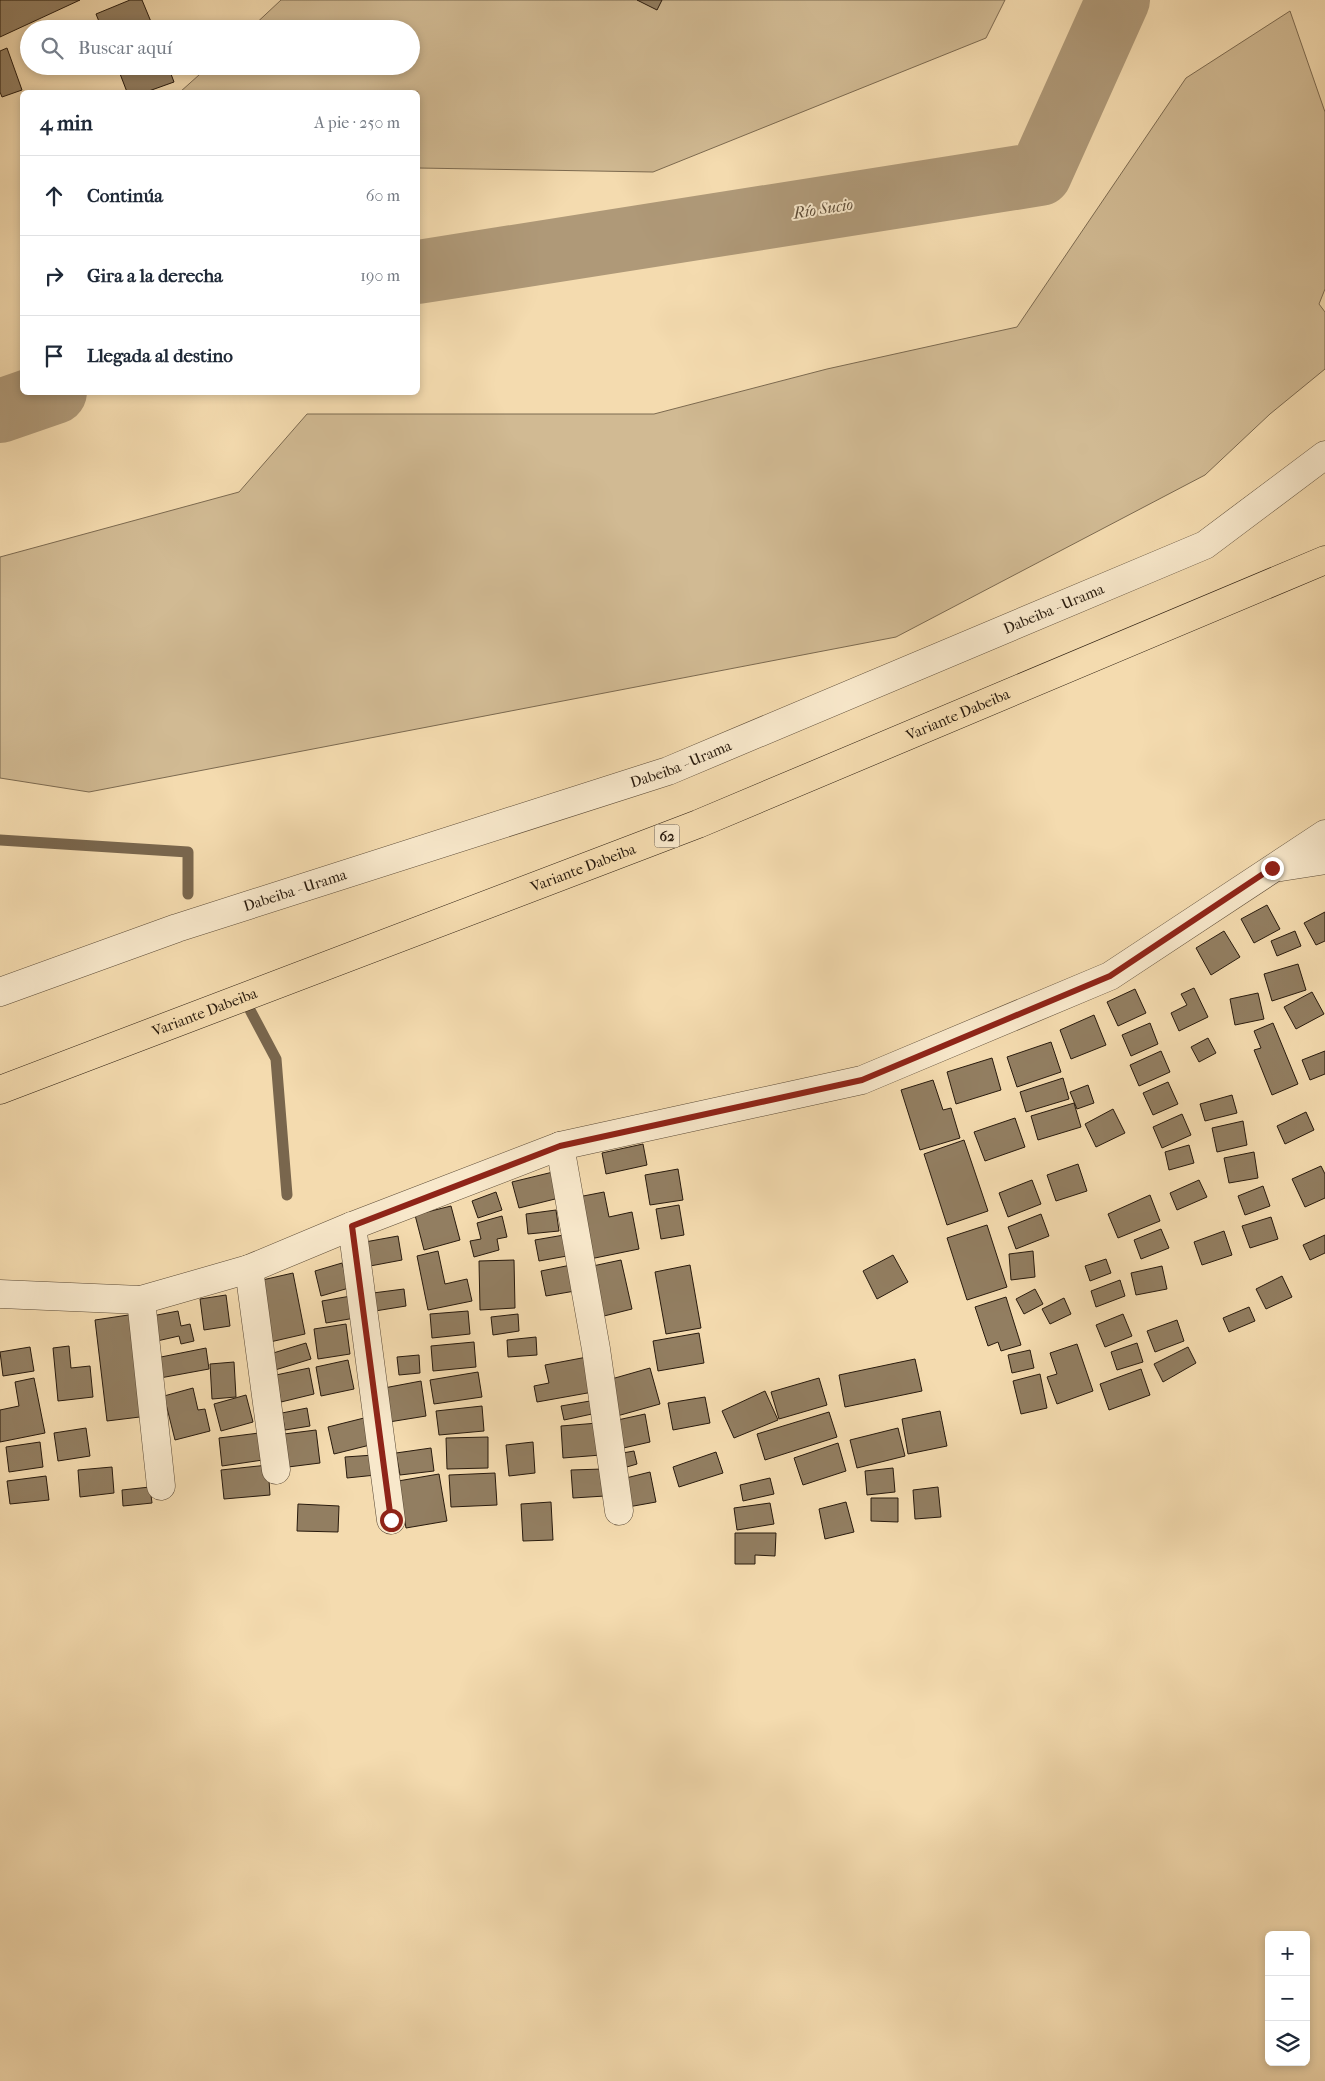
<!DOCTYPE html>
<html lang="es">
<meta charset="utf-8">
<style>
:root{--surface:#fff;--page:#f2f2f3;--text:#1f2937;--muted:#747a83;--line:#e0e1e3}
body{margin:0;font-family:"IM FELL French Canon",serif;background:var(--page);color:var(--text)}
.controls{position:absolute;right:15px;bottom:15px;display:grid;overflow:hidden;border-radius:8px;box-shadow:0 2px 8px #0003}
.controls button{width:45px;height:45px;display:grid;place-items:center;padding:0;border:0;border-bottom:1px solid var(--line);background:var(--surface);color:var(--text);font:25px sans-serif}
.stop{position:absolute;width:15px;height:15px;margin:-11px;border:4px solid #8f2418;border-radius:50%;background:#fff}
.stop.end{background:#8f2418;border-color:#fff;box-shadow:0 1px 5px #0008}
.list{margin:0;padding:0;list-style:none}
h2{display:flex;justify-content:space-between;align-items:center;height:65px;margin:0;padding:0 20px;font-size:21px}
h2 small{font-size:16px;font-weight:400;color:var(--muted)}
.list li{display:grid;grid-template-columns:32px 1fr auto;gap:15px;align-items:center;box-sizing:border-box;height:80px;padding:0 20px;border-top:1px solid var(--line)}
.list b{display:block;font-size:19px;white-space:nowrap}
.list em{font-size:16px;font-style:normal;color:var(--muted)}
.icon{flex:none;width:28px;height:28px;fill:none;stroke:currentColor;stroke-width:2;stroke-linecap:round;stroke-linejoin:round}
.map{position:relative;flex:none;width:1325px;height:2081px;overflow:hidden}
.search{position:absolute;background:var(--surface);box-shadow:0 2px 8px #0003;left:20px;top:20px;width:400px;height:55px;display:flex;align-items:center;gap:12px;box-sizing:border-box;padding:0 18px;border-radius:28px;color:var(--muted);font-size:19px}
.panel{position:absolute;background:var(--surface);box-shadow:0 2px 8px #0003;left:20px;top:90px;width:400px;height:305px;border-radius:8px}
.map>svg:first-child{display:block}
</style>
<div class="map">
<svg width="1325" height="2081" viewBox="0 0 1325 2081">
<rect width="100%" height="100%" fill="#f4dbaf"/>
<filter id="stains"><feTurbulence type="fractalNoise" baseFrequency=".004" numOctaves="4"/><feColorMatrix values="0 0 0 0 .2 0 0 0 0 .09 0 0 0 0 .02 0 0 0 .5 -.17"/></filter>
<radialGradient id="worn" r=".72"><stop offset=".6" stop-color="#630" stop-opacity="0"/><stop offset="1" stop-color="#630" stop-opacity=".3"/></radialGradient>
<!-- green -->
<path fill="#d1ba93" stroke="#7c6a50" d="M281,0H1005L986,38L653,172L418,168V92H180L209,66H411V29H250Z
M1290,11L1325,112V289L1319,304L1325,312V369L1270,414L1205,475L896,637L89,792L0,778V557L239,492L307,414H654L827,369L1017,327L1186,78Z"/>
<g fill="none" stroke-linecap="round" stroke-linejoin="round">
<!-- stream -->
<path stroke="#79664d" stroke-width="11" d="M0,840L188,852V894
M250,1010L276,1059L287,1195"/>
<!-- river -->
<path stroke="#af9978" stroke-width="64" d="M418,272L1040,174L1118,0
M0,411L55,392"/>
</g>
<!-- building -->
<path fill="#927e61" stroke="#281a0d" d="M0,0H80L0,37Z
M130,0H142L154,29H102L96,14Z
M637,0H662L657,10Z
M7,48L22,90L2,97L0,92V51Z
M117,66H168L174,82L146,92H127Z
M1267,905L1280,929L1254,943L1241,919Z
M1325,912V941L1316,945L1304,923Z
M1224,931L1240,957L1211,975L1196,948Z
M1295,931L1301,946L1277,956L1271,941Z
M1298,964L1306,990L1272,1001L1264,974Z
M1194,988L1208,1017L1179,1031L1171,1013L1187,1005L1181,994Z
M1135,989L1146,1013L1118,1026L1107,1002Z
M1312,992L1324,1014L1296,1029L1284,1007Z
M1258,993L1264,1019L1235,1025L1230,999Z
M1094,1015L1106,1045L1071,1059L1060,1030Z
M1150,1023L1158,1044L1131,1056L1122,1035Z
M1273,1023L1298,1084L1272,1095L1254,1050L1261,1048L1254,1031Z
M1208,1038L1216,1053L1199,1062L1191,1047Z
M1051,1042L1061,1072L1017,1087L1007,1057Z
M1161,1051L1170,1072L1139,1086L1130,1065Z
M1325,1051V1074L1310,1080L1302,1060Z
M992,1058L1001,1090L956,1104L947,1072Z
M1063,1078L1069,1099L1026,1112L1020,1092Z
M933,1080L943,1110L951,1108L960,1138L920,1150L901,1090Z
M1168,1082L1178,1104L1153,1115L1143,1093Z
M1088,1085L1094,1103L1077,1109L1070,1092Z
M1232,1095L1237,1113L1205,1121L1200,1104Z
M1074,1103L1081,1127L1038,1140L1031,1116Z
M1113,1109L1125,1133L1096,1147L1085,1124Z
M1306,1112L1314,1130L1285,1144L1277,1126Z
M1182,1114L1191,1135L1162,1148L1153,1127Z
M1015,1118L1025,1147L985,1161L974,1132Z
M1243,1121L1247,1145L1217,1152L1212,1128Z
M964,1140L988,1211L947,1225L924,1154Z
M643,1144L647,1165L606,1174L602,1153Z
M1189,1145L1194,1163L1169,1170L1165,1152Z
M1254,1152L1258,1178L1229,1183L1224,1158Z
M1078,1164L1087,1191L1056,1201L1047,1175Z
M1321,1166L1325,1174V1198L1305,1207L1292,1179Z
M678,1169L683,1200L650,1205L645,1175Z
M553,1172L559,1198L519,1208L512,1182Z
M1032,1180L1041,1204L1008,1217L999,1193Z
M1199,1180L1207,1197L1177,1210L1170,1193Z
M1263,1186L1270,1206L1245,1215L1238,1196Z
M496,1192L502,1210L478,1218L472,1201Z
M604,1192L609,1217L632,1212L639,1249L585,1260L573,1198Z
M1150,1195L1160,1221L1118,1238L1108,1214Z
M679,1205L684,1235L661,1239L656,1209Z
M451,1206L460,1240L424,1250L415,1215Z
M556,1210L559,1231L528,1234L526,1214Z
M1041,1214L1049,1236L1016,1249L1008,1227Z
M502,1216L507,1237L497,1239L499,1250L474,1257L470,1241L481,1239L477,1223Z
M1271,1217L1278,1239L1250,1248L1242,1226Z
M987,1225L1007,1287L967,1300L947,1238Z
M1161,1229L1169,1248L1141,1259L1134,1240Z
M1224,1231L1232,1255L1202,1265L1194,1242Z
M564,1235L567,1256L539,1261L535,1240Z
M1325,1235V1253L1310,1260L1303,1245Z
M398,1236L402,1260L370,1266L365,1242Z
M438,1251L445,1284L467,1279L472,1301L428,1310L417,1256Z
M1033,1251L1035,1277L1011,1280L1009,1254Z
M893,1255L908,1282L877,1299L863,1271Z
M1106,1259L1111,1273L1090,1281L1085,1266Z
M514,1260L515,1308L480,1310L479,1261Z
M621,1260L632,1309L600,1317L588,1267Z
M342,1263L349,1288L321,1296L315,1271Z
M571,1265L575,1291L546,1296L541,1271Z
M690,1265L701,1328L666,1334L655,1272Z
M1162,1266L1167,1289L1136,1295L1131,1273Z
M293,1273L305,1334L270,1342L258,1281Z
M1282,1276L1292,1297L1266,1309L1256,1289Z
M1120,1280L1125,1296L1096,1307L1091,1291Z
M404,1289L406,1306L375,1311L373,1293Z
M1035,1289L1043,1304L1024,1314L1016,1299Z
M226,1295L230,1326L204,1330L200,1299Z
M351,1296L355,1318L326,1323L322,1301Z
M1006,1297L1021,1345L1001,1351L998,1342L988,1346L975,1307Z
M1064,1298L1071,1314L1050,1324L1042,1309Z
M1249,1307L1255,1321L1229,1332L1223,1318Z
M178,1311L181,1326L190,1324L194,1341L181,1344L179,1336L157,1341L152,1316Z
M468,1311L470,1334L432,1338L430,1314Z
M135,1314L148,1416L107,1421L95,1320Z
M518,1314L519,1331L493,1335L491,1317Z
M1123,1314L1132,1336L1105,1347L1096,1325Z
M1177,1320L1184,1341L1155,1352L1147,1331Z
M346,1324L350,1354L318,1359L314,1329Z
M699,1333L704,1363L658,1371L653,1341Z
M536,1337L537,1355L508,1357L507,1340Z
M474,1342L476,1367L433,1371L431,1346Z
M306,1343L311,1359L275,1370L270,1354Z
M1137,1343L1143,1362L1117,1370L1111,1352Z
M1077,1344L1093,1391L1057,1404L1047,1377L1057,1374L1050,1353Z
M69,1346L71,1368L90,1366L93,1397L58,1401L53,1348Z
M30,1347L34,1371L3,1376L0,1352Z
M1188,1347L1196,1363L1163,1382L1154,1364Z
M206,1348L209,1369L160,1378L156,1358Z
M1030,1350L1034,1368L1012,1373L1008,1355Z
M419,1355L420,1373L399,1375L397,1357Z
M587,1357L593,1392L537,1402L534,1386L549,1383L545,1365Z
M915,1359L922,1391L845,1407L839,1375Z
M348,1360L354,1389L321,1396L316,1367Z
M234,1362L236,1397L212,1399L210,1364Z
M309,1368L314,1394L281,1402L276,1375Z
M650,1368L660,1404L617,1416L608,1380Z
M1141,1369L1150,1395L1109,1410L1100,1384Z
M478,1372L482,1397L434,1404L430,1380Z
M1040,1374L1047,1408L1021,1414L1013,1381Z
M34,1378L45,1433L0,1442V1410L19,1406L15,1382Z
M819,1378L827,1405L779,1419L771,1392Z
M421,1381L426,1416L389,1422L384,1388Z
M193,1388L198,1410L205,1409L210,1431L175,1440L164,1396Z
M765,1391L778,1420L734,1438L722,1411Z
M246,1395L253,1422L221,1431L214,1404Z
M705,1397L710,1423L673,1430L668,1403Z
M590,1401L592,1414L564,1420L561,1406Z
M482,1406L484,1431L439,1435L436,1411Z
M307,1408L310,1426L285,1430L282,1413Z
M940,1411L947,1446L908,1454L902,1419Z
M829,1412L837,1437L765,1460L757,1434Z
M645,1414L650,1442L619,1449L613,1421Z
M364,1418L370,1445L334,1454L328,1427Z
M598,1423L601,1455L563,1458L561,1426Z
M86,1428L90,1456L58,1461L54,1433Z
M898,1428L905,1456L857,1468L850,1440Z
M316,1430L320,1463L288,1467L284,1434Z
M259,1433L263,1460L222,1466L219,1438Z
M488,1437V1468L447,1469L446,1438Z
M40,1442L43,1467L9,1472L6,1447Z
M533,1442L535,1473L509,1476L506,1445Z
M838,1443L846,1471L803,1485L794,1458Z
M431,1448L434,1471L400,1475L396,1453Z
M634,1451L637,1464L620,1469L617,1454Z
M716,1452L723,1473L679,1487L673,1467Z
M374,1455L376,1475L347,1478L345,1457Z
M268,1465L270,1495L224,1499L221,1470Z
M112,1467L114,1493L80,1497L78,1470Z
M893,1468L895,1492L867,1495L865,1471Z
M603,1469L605,1496L573,1498L571,1470Z
M650,1472L656,1502L628,1507L622,1479Z
M495,1473L497,1505L451,1507L449,1475Z
M439,1474L447,1521L406,1528L398,1481Z
M46,1476L49,1500L10,1504L7,1481Z
M770,1478L774,1494L743,1501L740,1485Z
M150,1487L152,1503L123,1506L122,1490Z
M938,1487L941,1517L915,1519L913,1490Z
M871,1498H898V1522L871,1521Z
M551,1502L553,1540L523,1541L521,1504Z
M846,1502L854,1532L825,1539L819,1509Z
M770,1503L774,1524L737,1530L734,1508Z
M298,1504L339,1506L338,1532L297,1531Z
M735,1533H776L775,1556L755,1555V1564H735Z"/>
<g fill="none" stroke-linecap="round" stroke-linejoin="round">
<!-- street casing -->
<g stroke="#5b4a36" stroke-width="29">
<g id="street">
<path d="M1281,867L1325,860"/>
<path id="s1" d="M0,992L177,928L668,771L1205,545L1325,455"/>
<path d="M560,1146L596,1349L619,1511"/>
<path d="M352,1226L391,1520"/>
<path d="M249,1269L276,1470"/>
<path d="M0,1294L141,1300L249,1269L352,1226L560,1146L862,1080L1110,976L1325,834"/>
<path d="M141,1300L161,1486"/>
</g>
</g>
<!-- highway casing -->
<g stroke="#281a0d" stroke-width="29">
<g id="highway">
<path id="s2" d="M0,1090L698,824L1325,560"/>
</g>
</g>
<!-- street -->
<use href="#street" stroke="#f8e8cb" stroke-width="28"/>
<!-- highway -->
<use href="#highway" stroke="#f4dbaf" stroke-width="28"/>
</g>
<g fill="none" stroke-linecap="round" stroke-linejoin="round">
<!-- route -->
<path stroke="#8f2418" stroke-width="6" d="M391,1520L352,1226L560,1146L862,1080L1110,976L1272,868"/>
</g>
<g text-anchor="middle" stroke-width="4" stroke-linejoin="round" paint-order="stroke">
<!-- shield labels -->
<rect fill="#f8e8cb" stroke="#665846" stroke-width="1" x="654.5" y="824.5" width="25" height="23" rx="4"/>
<g font-size="14" font-weight="bold" fill="#281a0d">
<text x="667" y="841">62</text>
</g>
<!-- street labels -->
<g font-size="15" fill="#281a0d" stroke="#f8e8cb">
<text dy="5" stroke="none"><textPath href="#s1" startOffset="1122">Dabeiba - Urama</textPath></text>
<text dy="5" stroke="none"><textPath href="#s2" startOffset="1029">Variante Dabeiba</textPath></text>
<text dy="5" stroke="none"><textPath href="#s1" startOffset="718">Dabeiba - Urama</textPath></text>
<text dy="5" stroke="none"><textPath href="#s2" startOffset="624">Variante Dabeiba</textPath></text>
<text dy="5" stroke="none"><textPath href="#s1" startOffset="312">Dabeiba - Urama</textPath></text>
<text dy="5" stroke="none"><textPath href="#s2" startOffset="219">Variante Dabeiba</textPath></text>
</g>
<!-- water labels -->
<g font-size="16" font-style="italic" fill="#5e4d38" stroke="#f8e8cb">
<text transform="translate(823 208) rotate(-9)" y="6">Río Sucio</text>
</g>
</g>
<rect width="100%" height="100%" filter="url(#stains)"/>
<rect width="100%" height="100%" fill="url(#worn)"/>
</svg>
<div class="controls">
<button>+</button>
<button>−</button>
<button><svg class="icon" aria-label="layers" viewBox="0 0 24 24"><path d="M12 4l9 5-9 5-9-5zM3 14l9 5 9-5"/></svg></button>
</div>
<div class="stop" style="left:391px;top:1520px"></div>
<div class="stop end" style="left:1272px;top:868px"></div>
<div class="search"><svg class="icon" aria-label="search" viewBox="0 0 24 24"><circle cx="10" cy="10" r="6"/><path d="M15 15l6 6"/></svg>Buscar aquí</div>
<section class="panel">
<h2>4 min<small>A pie · 250 m</small></h2>
<ul class="list">
<li><svg class="icon" aria-label="ahead" viewBox="0 0 24 24"><path d="M12 20V5M6 11l6-6 6 6"/></svg><div><b>Continúa</b></div><em>60 m</em></li>
<li><svg class="icon" aria-label="right" viewBox="0 0 24 24"><path d="M7 20v-9h11M14 6l5 5-5 5"/></svg><div><b>Gira a la derecha</b></div><em>190 m</em></li>
<li><svg class="icon" aria-label="arrive" viewBox="0 0 24 24"><path d="M6 21V4h12l-3 4 3 4H6"/></svg><div><b>Llegada al destino</b></div></li>
</ul>
</section>
</div>
